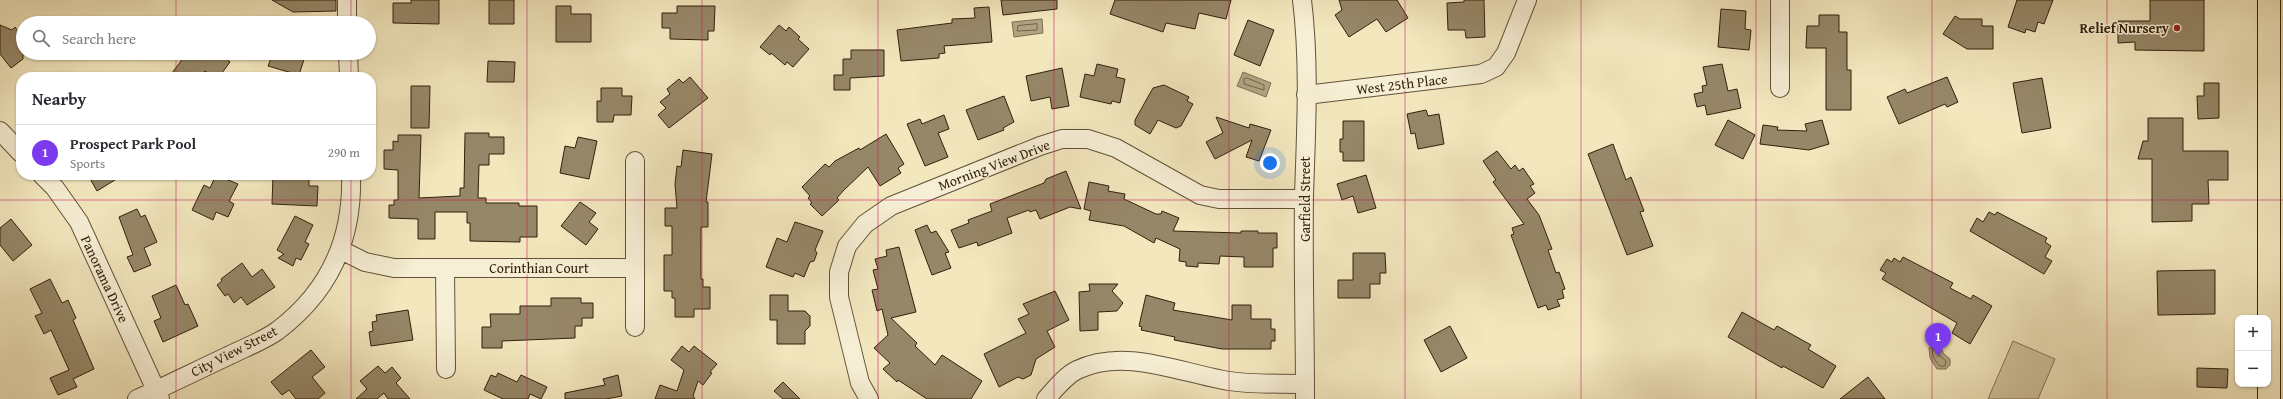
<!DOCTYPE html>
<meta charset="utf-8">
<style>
:root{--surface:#fff;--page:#f2f2f3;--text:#2b2b33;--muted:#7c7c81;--line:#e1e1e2;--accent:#7c3aed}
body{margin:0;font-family:"Gentium Book Plus",serif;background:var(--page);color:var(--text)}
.controls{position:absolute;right:12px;bottom:12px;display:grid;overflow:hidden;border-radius:8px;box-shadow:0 1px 3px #0004}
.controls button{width:36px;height:36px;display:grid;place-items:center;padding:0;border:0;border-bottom:1px solid var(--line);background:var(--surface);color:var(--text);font:20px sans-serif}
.you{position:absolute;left:1270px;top:163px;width:14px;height:14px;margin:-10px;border:3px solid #fff;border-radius:50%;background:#1a73e8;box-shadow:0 0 0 6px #1a73e833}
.badge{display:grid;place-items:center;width:26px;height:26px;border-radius:50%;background:var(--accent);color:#fff;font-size:13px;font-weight:700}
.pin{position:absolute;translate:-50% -33px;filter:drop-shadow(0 1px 2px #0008)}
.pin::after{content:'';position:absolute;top:21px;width:14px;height:12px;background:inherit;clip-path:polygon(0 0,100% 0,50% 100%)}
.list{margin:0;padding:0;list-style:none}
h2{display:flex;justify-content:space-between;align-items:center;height:52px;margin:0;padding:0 16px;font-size:17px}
h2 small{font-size:13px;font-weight:400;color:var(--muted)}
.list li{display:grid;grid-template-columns:26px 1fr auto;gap:12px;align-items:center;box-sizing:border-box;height:56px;padding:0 16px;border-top:1px solid var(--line)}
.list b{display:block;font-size:15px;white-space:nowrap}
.list p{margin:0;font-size:13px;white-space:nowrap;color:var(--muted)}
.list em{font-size:13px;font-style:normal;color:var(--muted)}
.icon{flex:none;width:22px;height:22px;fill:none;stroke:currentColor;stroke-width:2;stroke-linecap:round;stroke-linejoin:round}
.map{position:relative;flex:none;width:2283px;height:399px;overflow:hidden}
.search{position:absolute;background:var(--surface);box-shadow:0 1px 3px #0004;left:16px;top:16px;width:360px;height:44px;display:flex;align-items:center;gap:10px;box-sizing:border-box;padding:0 14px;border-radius:22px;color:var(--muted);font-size:15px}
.panel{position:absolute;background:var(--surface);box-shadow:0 1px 3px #0004;left:16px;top:72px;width:360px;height:108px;border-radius:16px}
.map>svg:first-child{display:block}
</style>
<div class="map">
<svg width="2283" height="399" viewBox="0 0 2283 399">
<rect width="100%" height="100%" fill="#f3e7be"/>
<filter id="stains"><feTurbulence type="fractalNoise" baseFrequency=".005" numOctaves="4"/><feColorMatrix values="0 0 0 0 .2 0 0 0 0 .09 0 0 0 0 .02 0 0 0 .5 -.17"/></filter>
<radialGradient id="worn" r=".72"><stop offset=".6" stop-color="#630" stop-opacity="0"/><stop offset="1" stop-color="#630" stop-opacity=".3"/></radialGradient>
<!-- green -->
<path fill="#d2c5a0" stroke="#827256" d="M2013,341L2055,359L2038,399H1988Z"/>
<!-- water -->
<path fill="#b1a381" stroke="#7e6f52" d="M1042,19L1043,33L1014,37L1012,22Z
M1243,72L1271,83L1266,97L1237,86Z
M1934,342L1940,344L1943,353L1950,359V365L1946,369H1937L1930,358L1929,348Z"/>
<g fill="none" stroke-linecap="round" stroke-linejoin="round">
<!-- shore -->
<path stroke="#726246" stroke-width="1" d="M1037,24V30L1017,31L1018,26Z
M1247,78L1264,85V90L1244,84V79Z
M1934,347H1937L1939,355L1946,361L1945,366H1940C1935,361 1930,354 1934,347Z"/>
</g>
<!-- building -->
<path fill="#968768" stroke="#32200b" d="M272,0H336V11L293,12Z
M411,0H439V24L393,23V3H411Z
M489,0H514V24H489Z
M1001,0H1057V9L1003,15Z
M1115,0H1231L1226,19L1199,13L1195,29L1166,23L1163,32L1110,14Z
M1339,0H1397L1408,18L1386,32L1377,19L1349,37L1335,15L1342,10Z
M1464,0H1484L1485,37L1466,38L1465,30H1448L1447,3L1464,2Z
M2017,0H2053L2044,24L2038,22L2035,32L2026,29L2025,33L2008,27Z
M2150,0H2204V51L2135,50V42L2118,43V21H2150Z
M556,6H571V14H591V42H556Z
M677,6H715L714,31H708V40L670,39V28H662V13H677Z
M989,7L992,42L944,46L945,53L939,54V58L901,61L897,30L952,23V19L975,18L974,8Z
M1721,9L1746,11L1745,29L1751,30L1749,50L1718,47Z
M1819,15H1839V32H1847V70H1851V110H1826V48H1806L1807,26H1819Z
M1955,16L1960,19H1982V26H1993V49H1967L1943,34Z
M1248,20L1274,30L1260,66L1234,55Z
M0,25L12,30L15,27L23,38V59L11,68L0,54Z
M779,25L786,31L789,27L800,37L798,39L809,49L793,67L787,62L785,65L771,53L770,55L760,47Z
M851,50H884V76L850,78V90H834V75H843V59H851Z
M187,53H218L230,62L219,77H214L205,71L200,77H169Z
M273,53H306L299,75L268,66Z
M488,61L515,62L514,82H487Z
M1097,64L1118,69L1116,77L1125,79L1120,103L1112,101L1111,104L1080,97L1085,74L1094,76Z
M1722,64L1728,91L1737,89L1741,108L1707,115L1705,105L1697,107L1694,94L1703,92L1702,86L1707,85L1703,67Z
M1062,68L1069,106L1052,109L1050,97L1031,101L1026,76Z
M690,77L708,98L669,128L658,115L666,108L660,102L670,94L667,89L679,79L683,83Z
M1947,77L1958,102L1947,107L1945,104L1899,124L1887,97L1905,89L1907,93Z
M2042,78L2051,128L2022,133L2013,83Z
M2204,83H2219V118L2198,119L2197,96H2204Z
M1164,85L1189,97L1187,101L1193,104L1181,126L1176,128L1158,120L1150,134L1135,125V120L1153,88Z
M411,86H430L429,128H411Z
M601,88H622V96H632L631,115H614L613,122H597V101H601Z
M1004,96L1014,122L1003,128L1004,130L978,140L966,110Z
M1426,110L1428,116L1439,114L1444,144L1418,149L1415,133L1411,134L1407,114Z
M944,115L949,129L938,133L948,157L925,166L907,124L920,119L922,124Z
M1216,117L1249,128L1250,124L1271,130L1259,161L1246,157L1252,140L1215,159L1206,142L1223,133Z
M2148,118H2183V151H2228V180H2208L2209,204H2192V221L2152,222V159H2138L2143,141H2148Z
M1728,120L1755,135L1743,159L1715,145Z
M1822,120L1829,144L1809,150L1760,144L1763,125L1778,127L1777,130L1807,131L1805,124Z
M1343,121H1364V161H1343V152H1340V139H1343Z
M465,133H489V137H504V154H489V165H479L478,198H486V203H519V206H537V237H520V242L470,241V223H467V212H435V239H418V219L389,218V205H394V200H398V170L384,169V150H393V141L398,142V135H421L419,198L460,196V188H464Z
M886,134L904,164L898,168L901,173L880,186L868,167L843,191L837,198L839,200L822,216L810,204L812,203L808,198L810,196L802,187L825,164L829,167L835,161L859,148L860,150Z
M578,137L597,141L589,179L560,173L565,146L575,148Z
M1613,144L1626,180L1631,177L1644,211L1640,212L1653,246L1627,255L1588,154Z
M683,150L712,154L706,202H708V227H701V279H703V287H710V309H694V317H675V298H672V291H664V255H672V226H665V208H677L675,184L677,166L681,167Z
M1497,151L1511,169L1515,165L1519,171L1523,168L1534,184L1530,186L1535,193L1527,199L1539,215L1552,249L1548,250L1556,273L1559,272L1565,289L1562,290L1564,298L1557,300L1560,306L1548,310L1546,305L1538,308L1511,235L1514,234L1512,228L1524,224L1493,182L1496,180L1483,161Z
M1066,171L1081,209L1070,207L1040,219L1036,210L1030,212L1029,210L1007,218L1012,233L978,246L977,242L959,248L951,230L969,223L968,220L992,211L990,204L1044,183L1046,179Z
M88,175H123L97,191Z
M216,175L238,184L229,201L234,204L228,217L216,212L213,220L192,210L204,185L210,188Z
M273,175H309V186H318L317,206L272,204Z
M1366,175L1376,208L1358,213L1353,196L1342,200L1337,184Z
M1089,182L1109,186L1108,191L1125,194L1124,199L1156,214H1161L1162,211L1179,218L1173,231L1241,233V231H1258V233H1277V248H1273V267H1244V257L1220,256L1219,264L1198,263V267L1186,266V262L1179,261L1180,249L1156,238L1154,243L1124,226L1089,220L1091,211L1084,209Z
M580,202L596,213L589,222L598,229L586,245L561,226Z
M137,209L141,217L145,215L157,242L144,248L151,265L134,272L127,257L133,255L119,217Z
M1989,212L1995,215L1997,212L2047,238L2045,242L2051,246L2045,257L2052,261L2044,274L1970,231L1977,218L1983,222Z
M295,216L313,225L305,242L309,244L301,260L296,258L293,266L278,258L284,254L277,250Z
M11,219L32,245L13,261L0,245V228Z
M795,222L823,231L815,250L817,253L814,261L810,262L804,277L795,273L793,277L766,267L777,238L787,242Z
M927,225L931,233L936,231L949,252L945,253L951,268L932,275L915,230Z
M899,247L916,312L891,318L917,343L915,346L935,365L942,355L982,381L971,399H927L898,380L897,382L883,369L890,363L874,348L888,335L882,309L877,311L872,290L878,289L873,270L878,269L875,259L887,256L886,250Z
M1353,253H1385L1386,273H1380V284H1370V298H1338V280H1353Z
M1903,257L1953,283L1950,288L1971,299L1973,295L1992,306L1970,344L1952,333L1957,323L1882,279L1886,273L1880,270L1887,259L1892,262L1894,258L1900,262Z
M242,263L252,277L262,269L275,287L247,305L241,297L234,303L228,294L225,296L217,285L222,281L221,279Z
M2215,270V314L2158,315L2157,271Z
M50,279L62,303L68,300L76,318L73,320L94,369L73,379L77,387L58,395L50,378L69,370L51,330L44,334L35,316L42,313L30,289Z
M1089,284H1118L1112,291L1123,303L1117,311L1098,312V330L1080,331L1079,292L1090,291Z
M176,285L185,305L188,304L198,326L163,342L154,321L161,318L152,296Z
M1055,291L1069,320L1047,331L1055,347L1036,359L1031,375L1023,379L1018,377L999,387L984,354L1026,333L1018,319L1029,314L1023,304Z
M770,295H788V311H805L810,316V326L805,331V344H777V320H770Z
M1146,295L1175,303L1173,310L1232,320V305H1251V319H1271V329H1275V341H1271V349H1222L1174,340L1175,337L1141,330L1142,327L1139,326Z
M551,298H581V303H593V318H582V326H575V338L502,341V348H482V327H491L490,314H520V306H551Z
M408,310L413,340L371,346L369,332L373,331L372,322L377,321L376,315Z
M1742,312L1774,330L1777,326L1811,345L1808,349L1836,366L1823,388L1783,366L1782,368L1728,337Z
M1450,326L1467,358L1441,372L1424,340Z
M682,346L689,352L694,346L717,364L710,372L712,373L703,385L698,381L693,396L695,399H655L660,385L677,391L684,370L671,360Z
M311,350L325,367L312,377L325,393L318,399H296L289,390L282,395L271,382Z
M378,366L385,373L392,367L401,378L396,383L410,399H388L384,393L377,399H356L367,389L360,381Z
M2197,368L2228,369L2227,388L2197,387Z
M498,373L517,382L521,375L547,387L541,399L530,394L528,399H503L484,390L491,375L496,377Z
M618,375L622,396L606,399H565V393L605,385L603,379Z
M1868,377L1885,399H1840Z
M783,382L800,399H783L774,391Z"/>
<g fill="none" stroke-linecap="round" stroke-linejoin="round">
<!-- minor casing -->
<g stroke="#625238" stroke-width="20">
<path id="minor" d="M347,0V23
M1302,0C1310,65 1306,131 1304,196C1303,264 1305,332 1305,399
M348,53L349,77
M1780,88V0
M1306,95L1481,74L1496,67L1506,53L1527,0
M0,131L21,153
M635,161V327
M42,175L55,188L79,222L160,399
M341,250L365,262L394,268H634
M445,268L446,369
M137,399C168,385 198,370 228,356C244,348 263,341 277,331C329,292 353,239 351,175
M869,399L860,383L839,297V272L847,246L865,224L891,206L1040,146L1062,139H1088L1116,148L1200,195L1219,199H1304
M1046,399C1055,389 1065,376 1077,370C1125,347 1180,373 1229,381C1254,385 1280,383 1305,384"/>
</g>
<!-- major casing -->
<g stroke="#32200b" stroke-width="24">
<path id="major" d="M2269,0V399"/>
</g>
<!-- minor -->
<use href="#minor" stroke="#f7efd5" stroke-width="18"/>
<!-- major -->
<use href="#major" stroke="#f3e7be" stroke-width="22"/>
</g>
<!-- grid -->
<path fill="none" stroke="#c2185b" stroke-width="1" stroke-opacity="0.55" d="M176,0V23M351,0V23M527,0V399M702,0V399M878,0V399M1054,0V399M1229,0V399M1405,0V399M1581,0V399M1756,0V399M1932,0V399M2107,0V399M176,53V77M351,53V77M176,175V399M351,175V399M0,200H2283"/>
<!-- markers -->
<circle fill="#8f2418" stroke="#f7efd5" stroke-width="1.5" cx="2177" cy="28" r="4"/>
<g text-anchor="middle" stroke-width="3" stroke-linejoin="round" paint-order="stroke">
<!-- poi labels -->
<g font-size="14" font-weight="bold" fill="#32200b" stroke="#f7efd5" text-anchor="end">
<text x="2169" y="33">Relief Nursery</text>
</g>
<!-- street labels -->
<g font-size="14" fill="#32200b" stroke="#f7efd5">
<text transform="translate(1402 84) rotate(-7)" y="5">West 25th Place</text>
<text transform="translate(994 165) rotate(-21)" y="5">Morning View Drive</text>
<text transform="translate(1305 199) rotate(-90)" y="5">Garfield Street</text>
<text x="539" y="273">Corinthian Court</text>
<text transform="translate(105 279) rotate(65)" y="5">Panorama Drive</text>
<text transform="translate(234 351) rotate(-27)" y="5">City View Street</text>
</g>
</g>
<rect width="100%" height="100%" filter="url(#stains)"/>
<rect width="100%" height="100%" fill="url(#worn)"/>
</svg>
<div class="controls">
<button>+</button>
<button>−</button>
</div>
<div class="you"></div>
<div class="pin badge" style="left:1938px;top:356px">1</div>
<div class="search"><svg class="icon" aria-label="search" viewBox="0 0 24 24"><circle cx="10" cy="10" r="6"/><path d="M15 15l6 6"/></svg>Search here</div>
<section class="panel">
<h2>Nearby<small></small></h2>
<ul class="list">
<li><span class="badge">1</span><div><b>Prospect Park Pool</b><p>Sports</p></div><em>290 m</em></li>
</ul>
</section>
</div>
